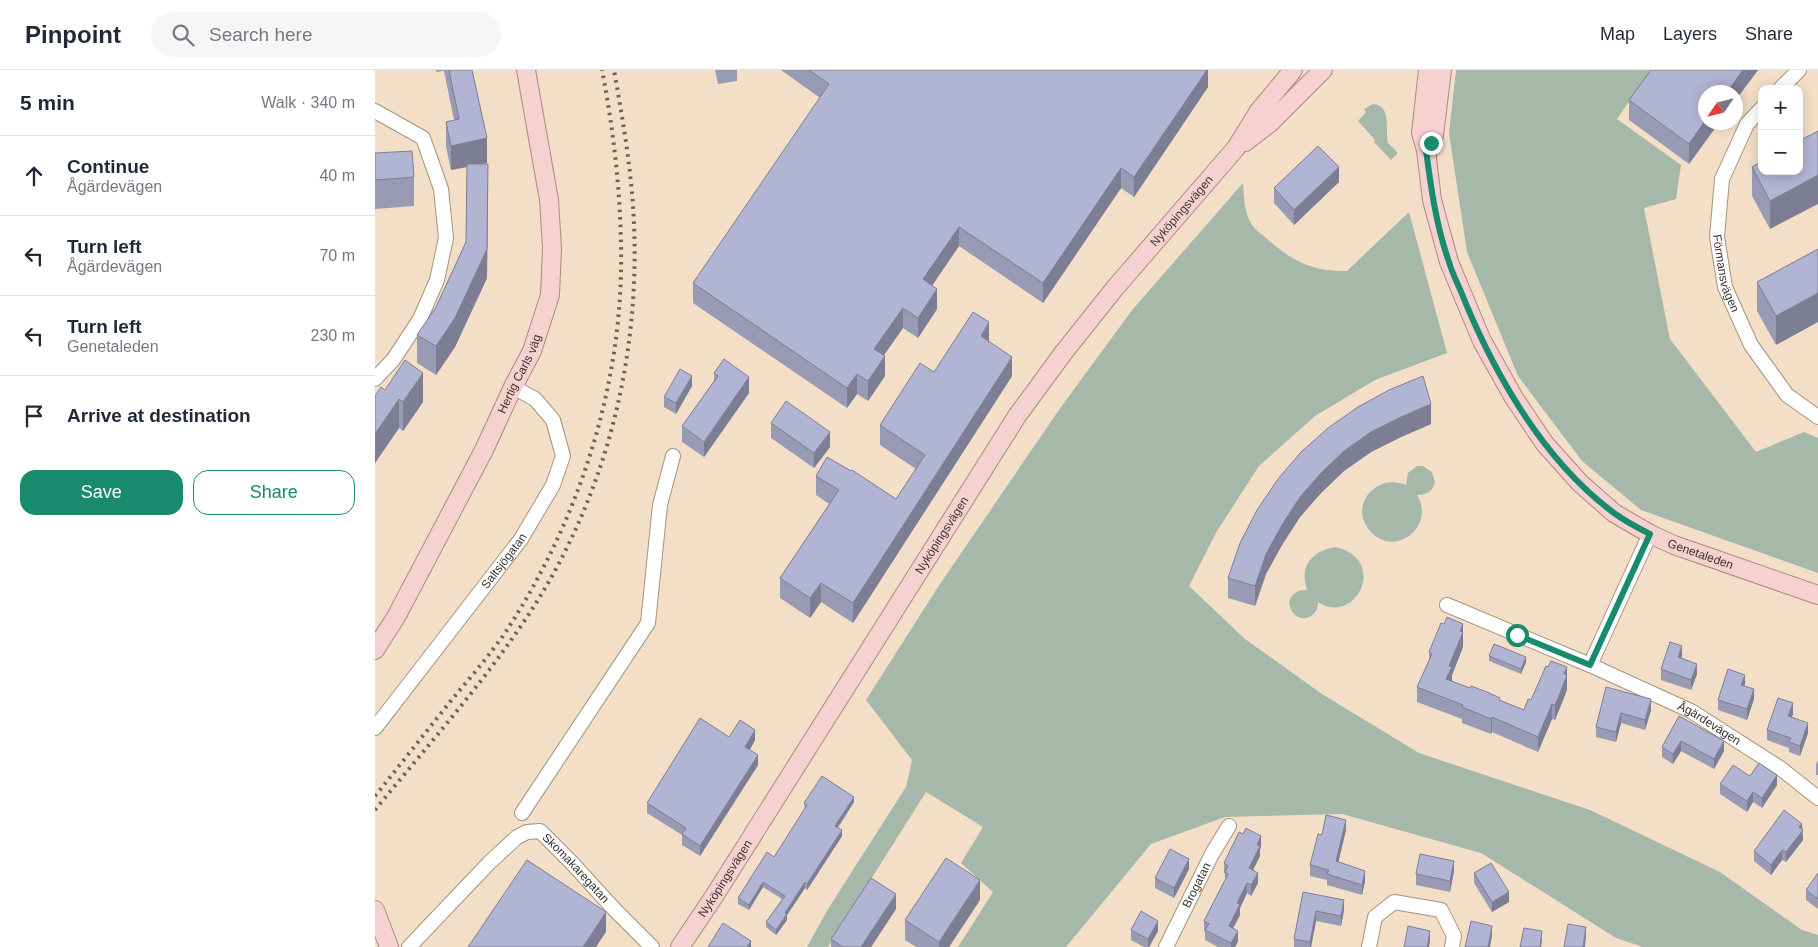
<!DOCTYPE html>
<meta charset="utf-8">
<style>
:root{--surface:#fff;--page:#f6f6f7;--text:#1f2937;--muted:#747a83;--line:#e0e1e3;--accent:#178b6b}
body{margin:0;font-family:Arial,sans-serif;background:var(--page);color:var(--text)}
.controls{position:absolute;right:15px;top:15px;display:grid;overflow:hidden;border-radius:10px;box-shadow:0 2px 12px #0003}
.controls button{width:45px;height:45px;display:grid;place-items:center;padding:0;border:0;border-bottom:1px solid var(--line);background:var(--surface);color:var(--text);font:25px sans-serif}
.compass{position:absolute;left:1323px;top:15px;width:45px;height:45px;border-radius:50%;background:var(--surface);box-shadow:0 2px 12px #0003;rotate:235deg}
.stop{position:absolute;width:15px;height:15px;margin:-11px;border:4px solid #178b6b;border-radius:50%;background:#fff}
.stop.end{background:#178b6b;border-color:#fff;box-shadow:0 1px 5px #0008}
.list{margin:0;padding:0;list-style:none}
h2{display:flex;justify-content:space-between;align-items:center;height:65px;margin:0;padding:0 20px;font-size:21px}
h2 small{font-size:16px;font-weight:400;color:var(--muted)}
.list li{display:grid;grid-template-columns:32px 1fr auto;gap:15px;align-items:center;box-sizing:border-box;height:80px;padding:0 20px;border-top:1px solid var(--line)}
.list b{display:block;font-size:19px;white-space:nowrap}
.list p{margin:0;font-size:16px;white-space:nowrap;color:var(--muted)}
.list em{font-size:16px;font-style:normal;color:var(--muted)}
.actions{display:flex;gap:10px;padding:15px 20px}
.actions a{flex:1;padding:11px 0;border:1px solid var(--accent);border-radius:15px;text-align:center;font-size:18px;color:var(--accent)}
.actions .main{background:var(--accent);color:#fff}
.icon{flex:none;width:28px;height:28px;fill:none;stroke:currentColor;stroke-width:2;stroke-linecap:round;stroke-linejoin:round}
.map{position:relative;flex:none;width:1443px;height:877px;overflow:hidden}
header{display:flex;align-items:center;gap:30px;box-sizing:border-box;height:70px;padding:0 25px;background:var(--surface);border-bottom:1px solid var(--line)}
header strong{font-size:24px}
nav{display:flex;gap:28px;margin-inline-start:auto;font-size:18px}
.search{width:350px;height:45px;background:var(--page);display:flex;align-items:center;gap:12px;box-sizing:border-box;padding:0 18px;border-radius:28px;color:var(--muted);font-size:19px}
main{display:flex}
aside{flex:1;background:var(--surface)}
.map>svg:first-child{display:block}
</style>
<header>
<strong>Pinpoint</strong>
<div class="search"><svg class="icon" aria-label="search" viewBox="0 0 24 24"><circle cx="10" cy="10" r="6"/><path d="M15 15l6 6"/></svg>Search here</div>
<nav><a>Map</a><a>Layers</a><a>Share</a></nav>
</header>
<main>
<aside>
<h2>5 min<small>Walk · 340 m</small></h2>
<ul class="list">
<li><svg class="icon" aria-label="ahead" viewBox="0 0 24 24"><path d="M12 20V5M6 11l6-6 6 6"/></svg><div><b>Continue</b><p>Ågärdevägen</p></div><em>40 m</em></li>
<li><svg class="icon" aria-label="left" viewBox="0 0 24 24"><path d="M17 20v-9H6M10 6l-5 5 5 5"/></svg><div><b>Turn left</b><p>Ågärdevägen</p></div><em>70 m</em></li>
<li><svg class="icon" aria-label="left" viewBox="0 0 24 24"><path d="M17 20v-9H6M10 6l-5 5 5 5"/></svg><div><b>Turn left</b><p>Genetaleden</p></div><em>230 m</em></li>
<li><svg class="icon" aria-label="arrive" viewBox="0 0 24 24"><path d="M6 21V4h12l-3 4 3 4H6"/></svg><div><b>Arrive at destination</b></div></li>
</ul>
<div class="actions"><a class="main">Save</a><a>Share</a></div>
</aside>
<div class="map">
<svg width="1443" height="877" viewBox="0 0 1443 877">
<rect width="100%" height="100%" fill="#f3dfc8"/>
<!-- green -->
<path fill="#a5b8aa" d="M1081,0H1276L1242,49L1306,95L1301,129L1269,138L1295,269L1381,382L1429,362L1443,368V503L1266,440L1207,391L1143,306L1092,182L1074,63Z
M998,34C1017,35 1010,60 1013,73L1022,82V84L1016,90L999,72L1000,70L983,51L991,42L989,39Z
M868,113C869,128 869,142 877,155C880,160 887,164 891,168C916,191 939,202 972,201L1034,142L1072,283L1000,310L940,346L884,396L842,461L814,516L870,569L947,624L1044,683L1215,740L1345,802L1427,860L1443,865V877H1268L1241,868L1106,783L967,744L850,747L776,774L691,877H583L618,822L586,793L608,757L551,722L453,877H432L453,839L531,717L537,690L491,630L563,517L686,337L758,239Z
M1042,396H1048L1057,402L1060,413C1057,422 1051,425 1042,425C1061,456 1020,488 996,462C972,437 1001,402 1031,415L1033,403Z
M960,477C1015,489 980,557 943,532C943,553 916,554 914,532C917,523 922,520 932,520C924,496 937,481 960,477Z"/>
<g fill="none" stroke-linecap="round" stroke-linejoin="round">
<!-- minor casing -->
<g stroke="#a6937d" stroke-width="16">
<g id="minor">
<path d="M1405,19L1424,0"/>
<path id="s1" d="M1387,38L1372,54L1347,109L1342,167L1350,217L1376,275L1412,325L1443,347"/>
<path d="M0,41L48,68L66,119L71,168L62,210L45,249L18,290L0,309"/>
<path id="s2" d="M1072,535L1215,595L1316,641L1405,698L1443,728"/>
<path d="M1215,595L1275,464"/>
<path id="s3" d="M0,658L146,469L178,415L188,386L178,350L160,329L138,317"/>
<path d="M147,743L273,553L285,435L298,386"/>
<path id="s4" d="M34,877L114,793L142,767L152,762L165,761L197,793L239,839L277,877"/>
<path id="s5" d="M791,877L837,784L854,756"/>
<path d="M994,877L1000,847L1019,832L1066,840L1079,866L1077,877"/>
</g>
</g>
<!-- major casing -->
<g stroke="#b18782" stroke-width="20">
<g id="major">
<path id="s6" d="M1053,0L1046,63L1051,80L1057,130L1074,192L1107,271L1139,328L1170,374L1205,413L1239,443L1275,464L1299,475L1443,525"/>
<path d="M870,72L895,53L948,0"/>
<path d="M1051,80L1059,65L1067,0"/>
<path id="s7" d="M0,580L21,547L109,380L138,317L157,281L175,225L177,178L174,130L151,0"/>
<path d="M0,840L14,877"/>
<path id="s8" d="M305,877L338,828L642,346L689,282L740,218L861,78L884,41L918,0"/>
</g>
</g>
<!-- minor -->
<use href="#minor" stroke="#fff" stroke-width="14"/>
<!-- major -->
<use href="#major" stroke="#f5d1d0" stroke-width="18"/>
<!-- rail -->
<path stroke="#6e6256" stroke-width="4" stroke-dasharray="2.5 5" stroke-linecap="butt" d="M0,726C25,695 50,663 75,632C94,609 115,585 132,560C206,446 249,311 246,175C245,116 238,57 227,0
M0,740C52,676 107,615 152,547C229,431 265,293 259,154C257,103 248,51 239,0"/>
</g>
<!-- wall -->
<path fill="#999bb5" d="M61,0H97L112,93L106,94L113,123L112,208L80,277L61,305L42,293V265L61,237L91,172L92,97L76,100L71,77V52L79,50L69,1L61,2Z
M340,0H362V11L343,14Z
M406,0H833V17L759,127L746,118L668,233L584,176L557,215L562,239L543,268L528,258L509,285L510,306L493,331L482,324L472,338L318,233V213L445,28Z
M1276,0H1383L1314,94L1254,50V30Z
M1443,61L1395,159L1377,126V97Z
M0,83L39,107V136L0,139Z
M964,112L919,155L899,133V118Z
M1443,179L1401,275L1382,241V212Z
M614,272L637,306L478,553L446,532L435,548L405,528V508L454,434L441,425V406L521,429L541,399L505,375V355L559,302Z
M339,303L374,323L329,387L307,372V356L339,311Z
M317,316L301,344L289,337V327Z
M10,320L48,332L28,361L24,358L0,393V326Z
M396,353L455,377L439,398L396,368Z
M1056,354L1026,367L996,382L969,401L946,423L925,447L907,475L891,504L880,536L853,528V508L953,358Z
M1069,554H1088V577L1077,605V611L1149,640L1156,630L1173,597H1192V620L1180,650L1177,649L1163,682L1117,662L1116,664L1087,653V649L1042,632V617L1054,591V582Z
M1114,586L1151,592L1146,604L1114,591Z
M1307,586L1306,588L1322,604L1316,620L1286,610V599Z
M1370,615L1369,616L1379,629L1372,650L1343,640V630Z
M1231,617L1276,640L1270,660L1246,653L1241,672L1221,667V657Z
M1418,644L1417,647L1433,663L1425,686L1414,682V678L1392,670V660Z
M1304,646L1349,681L1339,699L1306,681L1298,694L1287,687V677Z
M354,667L380,670L375,680L383,695L325,786L307,775V765L272,743V733Z
M1443,690V705H1441V694Z
M1375,706L1402,715L1387,738L1378,732L1372,742L1345,724V714Z
M479,732L463,758L467,766L432,820L430,818L412,845V850L401,865L391,857V852L407,829L388,817L374,840L363,834V828L399,787L430,739L429,733Z
M971,760L963,792L990,811L987,825L952,815V810L935,806V795L947,765Z
M1427,760L1428,770L1411,792L1407,790L1396,805L1379,791V781Z
M886,776L885,780V786L878,800L883,813L876,826L872,823L865,838V845L858,858L863,871L860,877H843L830,870V862L829,861V851L850,810V804L849,803V793Z
M814,799L799,828L780,818V808Z
M1079,801L1075,822L1041,815V804Z
M1099,803L1134,832L1117,842L1099,813Z
M1443,803V839L1431,830V820Z
M928,822L969,840L966,856L941,851L936,877H919V869Z
M605,830L574,877H541L530,870V850Z
M521,839L496,877H456V869Z
M756,860L783,861L774,877H769L756,870Z"/>
<!-- shaded-wall -->
<path fill="#7d7e94" d="M832,0H833V17L759,127V107Z
M1368,0H1383L1360,30V22H1352Z
M1330,51V52H1344L1314,94V74Z
M112,68V93L76,100V76Z
M113,94L112,208L80,277L61,305V276Z
M964,97V112L919,155V140Z
M746,98V118L668,233V213Z
M1443,105V134L1395,159V131Z
M584,157V176L548,229V209Z
M562,219V239L543,268V248Z
M1443,223V252L1401,275V246Z
M528,238V258L499,299V279Z
M614,252V272L606,266Z
M510,286V306L493,331V311Z
M637,287V306L478,553V533Z
M48,303V332L28,361V332Z
M482,304V324L472,338V318Z
M317,306V316L301,344V333Z
M374,307V323L329,387V372Z
M24,329V358L0,393V364Z
M1056,334V354L1026,367L996,382L969,401L946,423L925,447L907,475L891,504L880,536V516L891,484L907,455L925,427L946,403L969,381L996,362L1026,347Z
M455,362V377L439,398V383Z
M446,513V532L435,548V528Z
M1088,554V577L1077,605V612L1071,609L1074,596Z
M1307,576V586L1303,598V587Z
M1151,587V592L1146,604V599Z
M1322,594V604L1316,620V610Z
M1192,597V620L1180,650V635Z
M1370,605V615L1366,625V615Z
M1379,619V629L1372,650V639Z
M1276,629V640L1270,660V650Z
M1418,633V644L1413,656V646Z
M1177,634V649L1163,682V667Z
M1246,643V653L1241,672V662Z
M1117,647V662L1116,664V649Z
M1433,653V663L1425,686V676Z
M380,660V670L370,687V677Z
M1306,671V681L1298,694V684Z
M1349,671V681L1339,699V689Z
M383,685V695L325,786V776Z
M1402,705V715L1387,738V728Z
M1378,722V732L1372,742V731Z
M479,727V732L460,761V756Z
M971,750V760L961,802V791Z
M1427,754L1428,770L1411,792V782L1424,757Z
M467,760V766L432,820V814Z
M886,766V776L885,780V786L874,808V798L882,775Z
M1407,780V790L1396,805V795Z
M814,789V799L799,828V818Z
M1079,791V801L1075,822V811Z
M990,801V811L987,825V815Z
M883,803V813L876,826V815Z
M605,810V830L574,877H564V872Z
M388,812V817L374,840V835Z
M430,812V818L412,845V850L401,865V860L410,843Z
M872,813V823L865,838V845L854,866V856L862,833Z
M1134,822V832L1117,842V832Z
M521,824V839L496,877H486Z
M969,830V840L966,856V846Z
M941,841V851L936,877H935V872Z
M231,842V862L221,877H208Z
M783,851V861L774,877H773V869Z
M1117,856V866L1115,877H1113Z
M1211,857V867L1210,877H1208Z
M863,861V871L860,877H856V873Z
M1055,861V871L1054,877H1052Z
M1167,861V871L1166,877H1165Z
M376,871V877H372Z"/>
<!-- building -->
<path fill="#b2b4d3" stroke="#7d7e94" d="M74,0H97L112,68L76,76L71,52L84,49Z
M434,0H832L759,107L746,98L668,213L584,157L548,209L562,219L543,248L528,238L499,279L510,286L493,311L482,304L472,318L318,213L454,14Z
M1276,0H1368L1352,22H1330V51L1314,74L1254,30Z
M1443,61V105L1395,131L1377,97L1387,91V101H1424V71Z
M943,76L964,97L919,140L899,118Z
M37,81L39,107L0,110V83Z
M92,94H113L112,179L80,248L61,276L42,265L61,237L91,172Z
M1443,179V223L1401,246L1382,212Z
M598,242L614,252L606,266L637,287L478,533L446,513L435,528L405,508L464,420L441,406L452,387L476,401L477,400L521,429L550,385L505,355L545,293L559,302Z
M349,289L374,307L329,372L307,356L343,306L339,303Z
M30,290L48,303L28,332L24,329L0,364V326L6,317L10,320Z
M305,299L317,306L301,333L289,327Z
M1048,306L1056,334L1026,347L996,362L969,381L946,403L925,427L907,455L891,484L880,516L853,508L865,473L882,440L903,409L926,382L953,358L983,337L1014,320Z
M411,331L455,362L439,383L396,353Z
M1072,547L1088,554L1085,561L1088,562L1074,596L1077,597L1071,609L1095,618L1096,616L1112,622L1125,628L1124,630L1149,640L1153,629L1156,630L1171,596L1173,597L1176,591L1192,597L1189,604L1192,605L1184,626L1180,635L1177,634L1163,667L1117,647L1116,649L1087,637L1088,635L1042,617L1057,584L1054,582L1066,553L1069,554Z
M1295,572L1307,576L1303,587L1322,594L1316,610L1286,599Z
M1119,574L1151,587L1146,599L1114,586Z
M1353,599L1370,605L1366,615L1379,619L1372,639L1343,630Z
M1231,617L1276,629L1270,650L1246,643L1241,662L1221,657Z
M1403,628L1418,633L1413,646L1433,653L1425,676L1414,672L1416,668L1392,660Z
M1304,646L1349,671L1339,689L1306,671L1298,684L1287,677Z
M325,648L354,667L365,650L380,660L370,677L383,685L325,776L307,764L311,758L272,733Z
M1384,693L1402,705L1387,728L1378,722L1372,731L1345,714L1358,695L1375,706Z
M447,706L479,727L460,756L467,760L432,814L430,812L410,843L412,844L401,860L391,852L410,826L388,812L374,835L363,828L392,782L399,787L432,735L429,733Z
M1409,740L1427,754L1424,757L1428,760L1411,782L1407,780L1396,795L1379,781Z
M951,745L971,750L961,791L990,801L987,815L952,804L954,800L935,795L943,764L947,765Z
M871,758L886,766L882,775L885,776L874,798L883,803L876,815L872,813L862,833L865,834L854,856L863,861L856,873L830,860L834,854L829,851L853,804L850,802L853,796L849,793L864,762L868,764Z
M795,779L814,789L799,818L780,808Z
M1045,784L1079,791L1075,811L1041,804Z
M571,788L605,810L564,872L530,850Z
M152,790L231,842L208,877H93Z
M1116,793L1134,822L1117,832L1099,803Z
M1443,803V829L1431,820Z
M496,808L521,824L486,877H468L456,869Z
M928,822L969,830L966,846L941,841L935,872L919,869Z
M766,841L783,851L773,869L756,860Z
M1096,851L1117,856L1113,877H1090Z
M348,853L376,871L372,877H333Z
M1193,854L1211,857L1208,877H1189Z
M1033,856L1055,861L1052,877H1029Z
M1149,858L1167,861L1165,877H1145Z"/>
<g fill="none" stroke-linecap="round" stroke-linejoin="round">
<!-- route -->
<path stroke="#178b6b" stroke-width="6" d="M1056,73L1051,80C1056,118 1061,155 1074,192C1078,206 1086,220 1091,234C1124,312 1170,392 1239,443C1250,451 1263,458 1275,464L1215,595L1142,565"/>
</g>
<g text-anchor="middle" stroke-width="4" stroke-linejoin="round" paint-order="stroke">
<!-- street labels -->
<g font-size="12" fill="#3d352c" stroke="#f3dfc8">
<text dy="4" stroke="none"><textPath href="#s8" startOffset="892">Nyköpingsvägen</textPath></text>
<text dy="4" stroke="none"><textPath href="#s1" startOffset="178">Förmansvägen</textPath></text>
<text dy="4" stroke="none"><textPath href="#s7" startOffset="312">Hertig Carls väg</textPath></text>
<text dy="4" stroke="none"><textPath href="#s8" startOffset="488">Nyköpingsvägen</textPath></text>
<text dy="4" stroke="none"><textPath href="#s6" startOffset="596">Genetaleden</textPath></text>
<text dy="4" stroke="none"><textPath href="#s3" startOffset="211">Saltsjögatan</textPath></text>
<text dy="4" stroke="none"><textPath href="#s2" startOffset="288">Ågärdevägen</textPath></text>
<text dy="4" stroke="none"><textPath href="#s4" startOffset="230">Skomakaregatan</textPath></text>
<text dy="4" stroke="none"><textPath href="#s8" startOffset="82">Nyköpingsvägen</textPath></text>
<text dy="4" stroke="none"><textPath href="#s5" startOffset="69">Brogatan</textPath></text>
</g>
</g>
</svg>
<div class="controls">
<button>+</button>
<button>−</button>
</div>
<svg class="compass" viewBox="-18 -18 36 36"><path d="M0-13l5 13h-10z" fill="#e53935"/><path d="M0 13l5-13h-10z" fill="#747a83"/></svg>
<div class="stop" style="left:1142px;top:565px"></div>
<div class="stop end" style="left:1056px;top:73px"></div>
</div>
</main>
